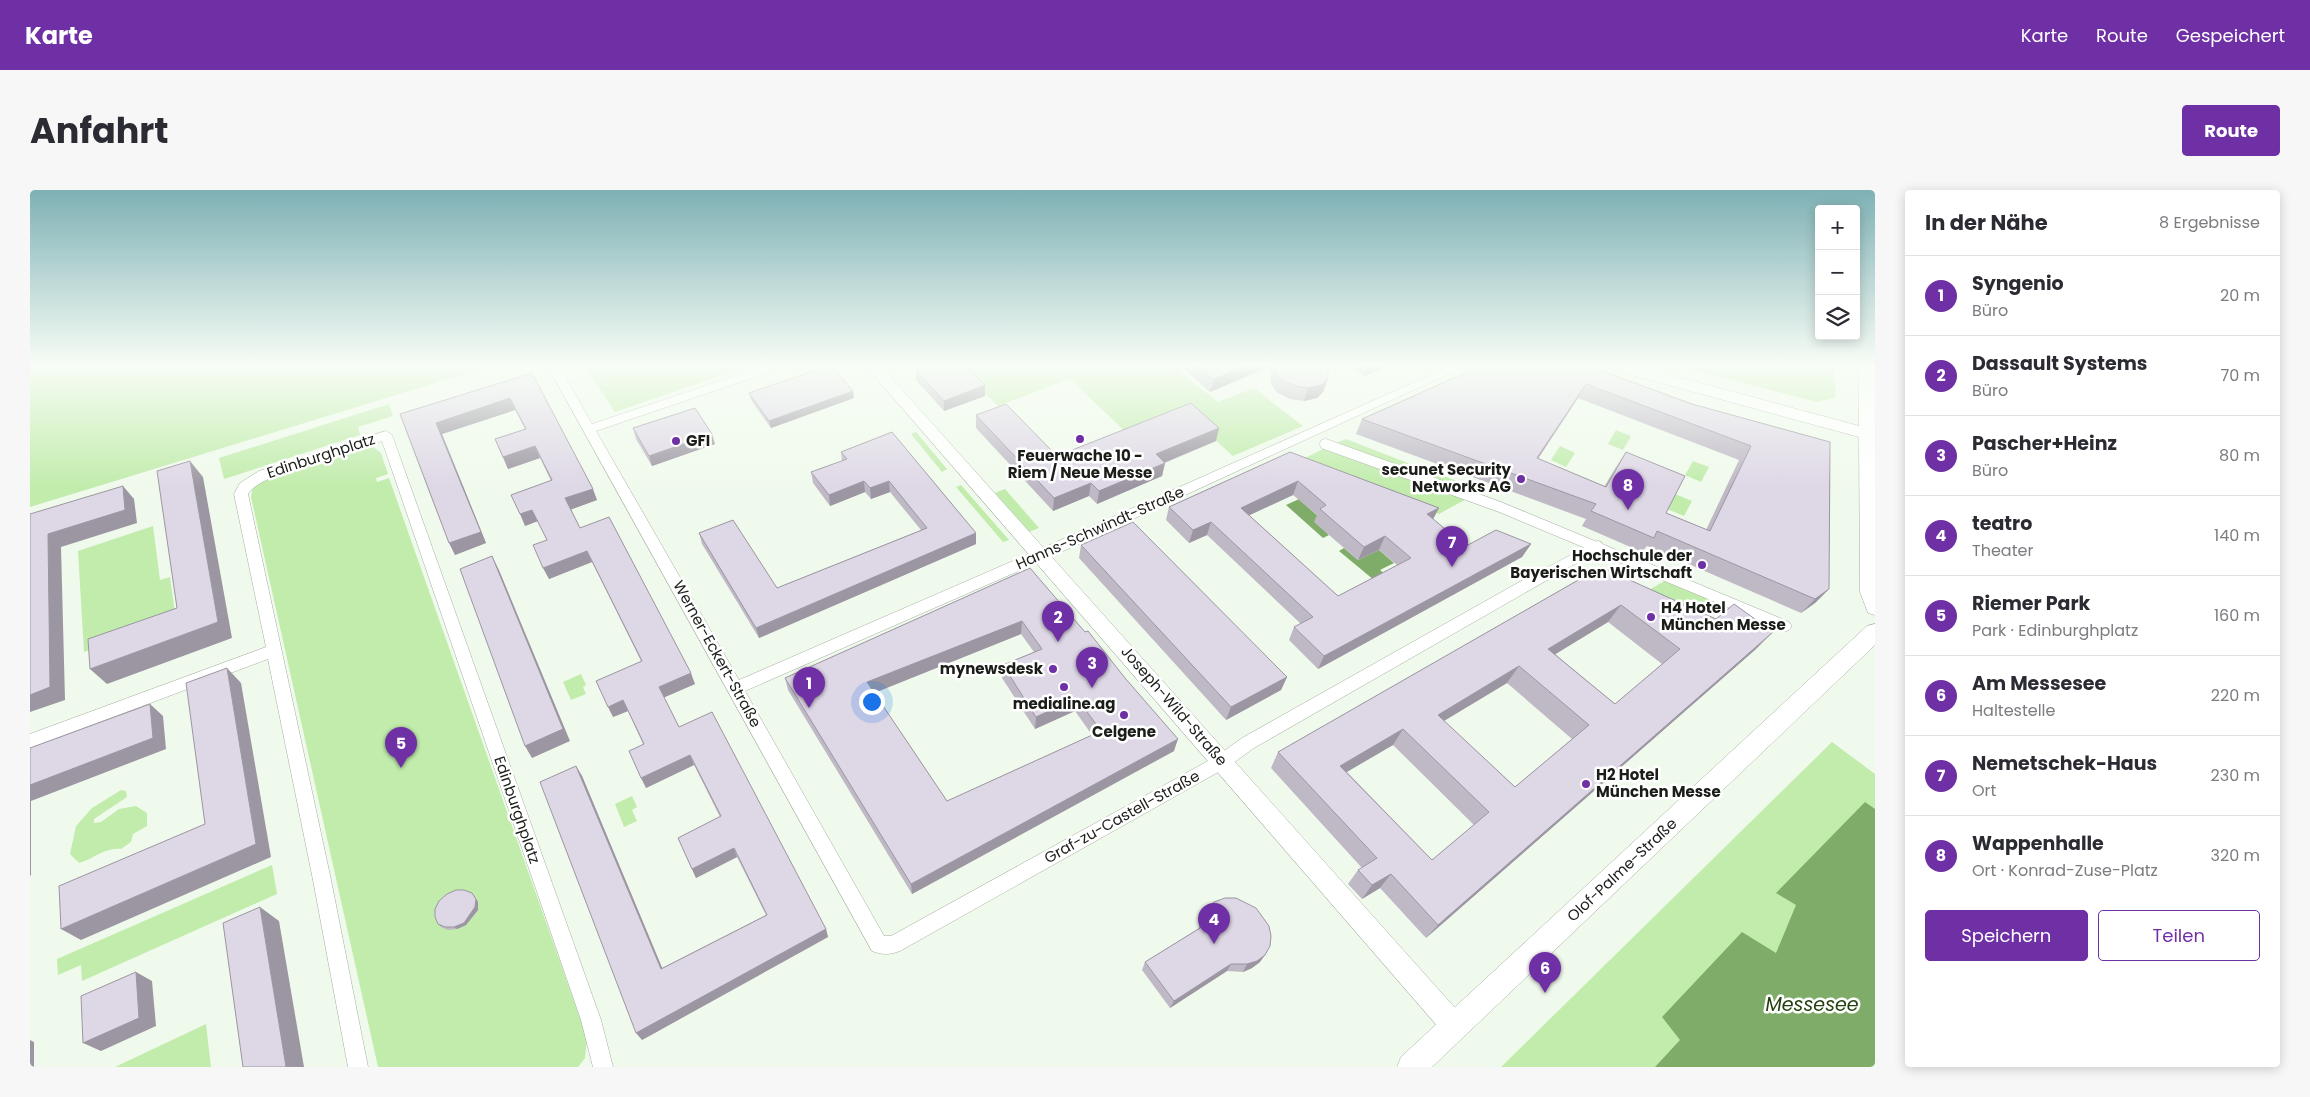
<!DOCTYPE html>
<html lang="de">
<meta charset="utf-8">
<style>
:root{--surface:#fff;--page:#f7f7f7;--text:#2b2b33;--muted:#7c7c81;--line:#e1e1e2;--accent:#6f2fa5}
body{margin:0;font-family:Poppins,sans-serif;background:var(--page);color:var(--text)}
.controls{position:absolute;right:15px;top:15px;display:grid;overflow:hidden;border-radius:5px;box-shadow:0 2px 12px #0003}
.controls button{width:45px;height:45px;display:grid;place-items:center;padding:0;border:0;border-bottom:1px solid var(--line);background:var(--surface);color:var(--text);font:25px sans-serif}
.you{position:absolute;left:841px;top:511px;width:18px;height:18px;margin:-12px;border:4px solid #fff;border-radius:50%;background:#1a73e8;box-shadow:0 0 0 8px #1a73e833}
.badge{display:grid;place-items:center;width:32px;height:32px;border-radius:50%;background:var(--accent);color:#fff;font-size:16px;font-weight:700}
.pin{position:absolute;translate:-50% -41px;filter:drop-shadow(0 1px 2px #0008)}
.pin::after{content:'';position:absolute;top:26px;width:18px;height:15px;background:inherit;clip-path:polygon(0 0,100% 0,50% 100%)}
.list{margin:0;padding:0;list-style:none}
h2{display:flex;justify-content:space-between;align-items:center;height:65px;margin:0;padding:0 20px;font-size:21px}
h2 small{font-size:16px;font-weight:400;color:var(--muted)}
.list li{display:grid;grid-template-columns:32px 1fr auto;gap:15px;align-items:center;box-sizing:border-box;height:80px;padding:0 20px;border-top:1px solid var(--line)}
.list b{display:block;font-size:19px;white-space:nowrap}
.list p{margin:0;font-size:16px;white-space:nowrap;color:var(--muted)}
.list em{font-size:16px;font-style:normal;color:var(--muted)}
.actions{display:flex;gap:10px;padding:15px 20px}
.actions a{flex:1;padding:11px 0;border:1px solid var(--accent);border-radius:5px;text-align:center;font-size:18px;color:var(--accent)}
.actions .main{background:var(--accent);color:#fff}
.icon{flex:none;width:28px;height:28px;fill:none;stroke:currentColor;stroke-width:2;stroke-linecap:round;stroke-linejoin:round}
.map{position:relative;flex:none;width:1845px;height:877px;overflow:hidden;border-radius:5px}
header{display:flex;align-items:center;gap:30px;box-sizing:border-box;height:70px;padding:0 25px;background:var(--accent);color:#fff}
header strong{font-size:24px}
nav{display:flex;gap:28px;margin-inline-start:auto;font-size:18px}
.intro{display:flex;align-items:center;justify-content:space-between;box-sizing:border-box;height:120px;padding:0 30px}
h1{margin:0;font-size:35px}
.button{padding:12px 22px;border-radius:5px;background:var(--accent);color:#fff;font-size:18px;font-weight:700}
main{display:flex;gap:30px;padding:0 30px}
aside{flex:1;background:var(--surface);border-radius:5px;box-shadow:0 2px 12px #0003}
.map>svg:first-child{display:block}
</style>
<header>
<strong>Karte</strong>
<nav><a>Karte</a><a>Route</a><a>Gespeichert</a></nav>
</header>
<div class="intro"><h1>Anfahrt</h1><a class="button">Route</a></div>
<main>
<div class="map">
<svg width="1845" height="877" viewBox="0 0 1845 877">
<rect width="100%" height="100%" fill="#f0faec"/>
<!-- green -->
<path fill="#c1ecac" d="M0,175H464L0,317Z
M554,175H721L585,222Z
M927,175H1142L1188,212L1224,198L1273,236L1203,266L1155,223L1099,245L1040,189L968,216Z
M1643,175H1804L1806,204L1804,208L1787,212Z
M359,214L363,226L328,237L330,245L194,289L189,268Z
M1586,240L1601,246L1593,260L1578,254Z
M886,242L917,279L912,282L881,244Z
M1316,249L1388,277L1383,280L1304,254Z
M1530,256L1545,263L1536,277L1521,270Z
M343,257L351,263L358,284L346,288L347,292L359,288L557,848L555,868L548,877H348L221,307L223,296L239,287L330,258Z
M1297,257L1440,307L1409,324L1269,271Z
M1663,271L1679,277L1671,292L1655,285Z
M1392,278L1451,300L1445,305L1387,281Z
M931,295L979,350L973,352L926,297Z
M975,299L1009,338L999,342L965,303Z
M1645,304L1662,311L1654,326L1637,319Z
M123,336L130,390L140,387L146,430L54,462L48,361Z
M1638,389L1690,411L1667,430L1612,404Z
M551,484L556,495L553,497L556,504L541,510L533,492Z
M1802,552L1845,584V877H1471Z
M91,600L96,601L97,607L64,629V633L71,632L89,619L106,616L117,623V636L103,644L101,652L91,659C75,657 64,669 49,673L40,664L46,636L62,618Z
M602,606L607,617L602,620L607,631L594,637L585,614Z
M242,675L247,704L52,791L51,775L28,785L27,769Z
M176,834L181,877H85Z"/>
<!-- water -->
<path fill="#80ac69" d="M1269,309L1291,329L1285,332L1299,345L1293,348L1256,315Z
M1314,358L1328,370L1349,360L1364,373L1350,380L1355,384L1344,390L1309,361Z
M1835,612L1845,619V877H1625L1650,850L1632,827L1712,742L1746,763L1766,715L1746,703Z"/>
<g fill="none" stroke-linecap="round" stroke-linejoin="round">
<!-- pedestrian casing -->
<g stroke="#a5aea1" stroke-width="11">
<path id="pedestrian" d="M1295,254L1470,317L1756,436
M1514,385L1568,356"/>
</g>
<!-- minor casing -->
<g stroke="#a5aea1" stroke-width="1">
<path id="minor" d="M517,175H529L562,234L738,175H754L752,178L566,241L709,490L1006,361L1423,175H1438L1016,369L715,501L854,746H861L1187,566L1212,548L1509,381H1519L1521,385L1519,389L1224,558L1199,576L870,761C860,765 852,765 842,761Z
M356,241L362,245L571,830L583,877H563L551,830L352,251C326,259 228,284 218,304L301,690L338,877H318L283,690L238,469L0,558V544L236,457L204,304L210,293L229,281Z"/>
</g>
<!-- tertiary casing -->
<g stroke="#a5aea1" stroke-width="1">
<path id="tertiary" d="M835,175H850L1434,828L1437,837L1434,846L1425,849L1416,846Z"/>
</g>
<!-- secondary casing -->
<g stroke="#a5aea1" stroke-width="1">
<path id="secondary" d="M1578,175H1604L1829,236V175H1845V425L1838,423L1830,402L1829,247L1580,179Z
M1845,434V455L1402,877H1367L1371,867L1837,436Z"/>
</g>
<!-- pedestrian -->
<use href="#pedestrian" stroke="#fff" stroke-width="10"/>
<!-- minor -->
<use href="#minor" fill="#fff" fill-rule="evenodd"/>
<!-- tertiary -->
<use href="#tertiary" fill="#fff" fill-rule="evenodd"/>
<!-- secondary -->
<use href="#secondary" fill="#fff" fill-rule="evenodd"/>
</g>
<!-- wall -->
<path fill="#bfb9c6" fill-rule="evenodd" d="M1151,175H1294L1298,189L1293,202L1287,208L1274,211L1260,209L1246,202L1241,193V176L1180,202L1150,176Z
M1318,175H1361L1334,186Z
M1556,175L1662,214L1800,252L1799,399L1785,413L1771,423L1617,356L1612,362L1552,336L1556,329L1326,244L1332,229ZM1548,208L1709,270L1676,340L1636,323L1596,262L1586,277L1574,297L1508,269Z
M886,180L955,195V206L914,221L886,190Z
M502,183L567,310L541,319L550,338L665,494L634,507L649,537L796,739L798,747L612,850L546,576L552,586L632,778L736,725L707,667L666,688L648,648L690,627L664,575L616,598L613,554L598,521L583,527L611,471L562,372L519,389L517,350L508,331L495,336L521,291L510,268L478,279L465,249L495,239L485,220L412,244L456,353L425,365L370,224Z
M719,203L824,208L741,238L721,210Z
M946,225L1027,266L1186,251L1135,273L1132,286L1067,314L1059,306L1023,321L946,238Z
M603,238L685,254L622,276L606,249Z
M862,242L946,354L729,448L672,354L669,343L747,398L891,340L860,302L841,309L835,302L800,316L783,293L781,282L812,271L811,262Z
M1260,262L1409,318L1403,329L1436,356L1501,354L1492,367L1288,479L1259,450L1264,437L1271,434L1177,345L1159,353L1136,330L1139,317ZM1263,305L1287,325L1284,332L1328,370L1349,360L1367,375L1308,406L1219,325Z
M1051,355L1257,487L1251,500L1196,530L1049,368Z
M1571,377L1726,459L1396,748L1350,698L1332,709L1318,694L1328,680L1332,678L1241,578L1248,562ZM1578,432L1632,474L1585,514L1525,464ZM1477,493L1542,549L1485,597L1414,531ZM1363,555L1444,635L1402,670L1317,582Z
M1000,378L1144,561L882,704L758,500L755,488ZM991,444L1004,462L973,475L972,488L1005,539L1045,521L1062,545L917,611L844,503Z
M444,706L448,712V720L436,735L427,739L418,740L411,737L408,734Z
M1176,719L1230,772L1222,778L1213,782L1197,781L1140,818L1112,780L1115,772L1168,739Z"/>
<!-- shaded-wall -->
<path fill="#9b96a1" d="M1218,175H1242L1241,176L1180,202L1184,189Z
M1341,175H1361L1334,186L1338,176Z
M1298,189L1293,202L1287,208L1274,211L1278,198Z
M1556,194L1548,208L1498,283L1507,268Z
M955,195V206L914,221V211Z
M823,201L824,208L741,238L739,231Z
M480,208L485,220L412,244L456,353L425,365L419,353L406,233Z
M1189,238L1186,251L1123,277L1126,264Z
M682,244L685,254L622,276L619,266Z
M505,256L510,268L478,279L473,267Z
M160,271L173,287L202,448L77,494L60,479L188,432Z
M1135,273L1132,286L1067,314L1069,301Z
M834,291L835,302L800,316L799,305Z
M859,291L860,302L841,309L840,298Z
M1268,291L1263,305L1207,331L1211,318Z
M1061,293L1059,306L1023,321L1024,308Z
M93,296L104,309L107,333L31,357L35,510L0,522V505L18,344Z
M563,299L567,310L540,320L535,308Z
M1409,318L1402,331L1397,324Z
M502,320L508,331L495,336L490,324Z
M1181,332L1177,345L1159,353L1163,340Z
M946,343V354L729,448L726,438Z
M1355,346L1349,360L1328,370L1334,357Z
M1501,354L1492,367L1288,479L1294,466Z
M557,361L562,372L519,389L513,378Z
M462,366L469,380L540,551L502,568L495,556Z
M1799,399L1785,413L1771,423L1785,409Z
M1591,415L1578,432L1506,476L1518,459Z
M992,431L991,444L839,505L837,492Z
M1743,442L1726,459L1396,748L1408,735Z
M1489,476L1477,493L1397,541L1408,525Z
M197,478L211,493L241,667L51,750L31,739L226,654Z
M661,483L665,494L633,508L629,497Z
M1257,487L1251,500L1196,530L1201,517Z
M1047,508L1045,521L1005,539L1006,527Z
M593,510L598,521L583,527L578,517Z
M120,514L133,526L136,559L1,611V685L0,686V595Z
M1373,539L1363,555L1301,591L1310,576Z
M1148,549L1144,561L882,704L881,694Z
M660,565L664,575L616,598L611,588Z
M546,576L552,586L636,787L631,779Z
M704,658L707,667L666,688L662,679Z
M1361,684L1350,698L1332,709L1342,695Z
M442,703L448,712V720L436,735L427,739L424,737Z
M230,717L249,731L274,877H256Z
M796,739L798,747L612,850L606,843Z
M1235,765L1230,772L1222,778L1213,782L1217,774Z
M1201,774L1197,781L1140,818L1144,811Z
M106,782L122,791L126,836L71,861L53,853Z
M0,850L4,852V877H0Z"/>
<!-- building -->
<path fill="#ded7e6" stroke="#9b96a1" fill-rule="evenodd" d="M801,175L823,201L739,231L719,203Z
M902,175H935L955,195L914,211L886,180Z
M1166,175H1218L1184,189Z
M1245,175H1294L1298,181V189L1291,195L1278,198L1265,196L1250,189L1245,180Z
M1453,175H1556L1662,214L1800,252L1799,399L1785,409L1627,341L1624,348L1561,321L1566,314L1332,229ZM1556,194L1721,256L1680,341L1636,323L1655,286L1596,262L1576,297L1507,268Z
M502,183L563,299L535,308L550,338L579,327L661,483L629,497L649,537L682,522L796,739L606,843L510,592L546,576L631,779L737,725L704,658L662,679L648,648L691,626L660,565L611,588L599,561L614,554L593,510L578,517L566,491L612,471L557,361L513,378L503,355L517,350L502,320L490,324L481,305L522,290L505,256L473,267L465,249L496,239L480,208L406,233L451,342L419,353L370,224Z
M1161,213L1189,238L1126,264L1135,273L1069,301L1061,293L1024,308L946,225L976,214L1027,266Z
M665,218L682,244L619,266L603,238Z
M862,242L946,343L726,438L669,343L703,330L747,398L897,338L859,291L840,298L834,291L799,305L781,282L817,269L811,262Z
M1260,262L1409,318L1397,324L1436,356L1466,340L1501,354L1294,466L1264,437L1283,427L1181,332L1163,340L1139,317ZM1268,291L1296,315L1290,319L1334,357L1355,346L1381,368L1308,406L1211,318Z
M160,271L188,432L60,479L58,449L147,418L127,281Z
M93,296L95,320L18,344L20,497L0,505V324Z
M1103,332L1257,487L1201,517L1051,355Z
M462,366L533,539L495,556L430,379Z
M1571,377L1686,429L1704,414L1743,442L1408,735L1361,684L1342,695L1328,680L1347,668L1248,562ZM1591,415L1650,459L1585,514L1518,459ZM1489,476L1559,535L1485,597L1408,525ZM1373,539L1459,622L1402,670L1310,576Z
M1000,378L1055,442L1058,441L1095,488L1148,549L881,694L755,488ZM992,431L1012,459L973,475L1006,527L1047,508L1071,541L917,611L837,492Z
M197,478L226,654L31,739L29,696L175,634L156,493Z
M120,514L123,548L0,595V558Z
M426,700H434L442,703L446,709L445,717L434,733L424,737H415L408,734L405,727V719L409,711L417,704Z
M1195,708H1206L1226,718L1239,736L1241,746L1240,756L1235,765L1227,771L1217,774H1201L1144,811L1115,772L1170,738L1176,719L1184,712Z
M230,717L256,877H213L193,733Z
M106,782L109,828L53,853L51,806Z"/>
<!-- sky -->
<linearGradient id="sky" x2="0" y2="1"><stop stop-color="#7eb1b5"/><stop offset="0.59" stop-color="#f8fdf6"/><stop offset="1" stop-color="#f8fdf6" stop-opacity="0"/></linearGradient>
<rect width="1845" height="297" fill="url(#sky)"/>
<!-- markers -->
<g fill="#6f2fa5" stroke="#fff" stroke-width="2">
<circle cx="1050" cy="249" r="5"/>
<circle cx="646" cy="251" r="5"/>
<circle cx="1491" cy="289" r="5"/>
<circle cx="1672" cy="375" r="5"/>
<circle cx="1621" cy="427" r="5"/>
<circle cx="1023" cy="479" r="5"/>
<circle cx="1034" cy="497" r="5"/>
<circle cx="1094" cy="525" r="5"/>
<circle cx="1556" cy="594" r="5"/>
</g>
<g text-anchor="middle" stroke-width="5" stroke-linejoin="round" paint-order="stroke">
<!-- poi labels -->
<g font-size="15" font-weight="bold" fill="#1a1d18" stroke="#fff" text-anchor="start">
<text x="656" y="256">GFI</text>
<text x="1050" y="271" text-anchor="middle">Feuerwache 10 -<tspan x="1050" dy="17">Riem / Neue Messe</tspan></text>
<text x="1481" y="285" text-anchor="end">secunet Security<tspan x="1481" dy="17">Networks AG</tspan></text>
<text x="1662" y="371" text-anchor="end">Hochschule der<tspan x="1662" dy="17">Bayerischen Wirtschaft</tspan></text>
<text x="1631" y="423">H4 Hotel<tspan x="1631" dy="17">München Messe</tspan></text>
<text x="1013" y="484" text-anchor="end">mynewsdesk</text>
<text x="1034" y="519" text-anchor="middle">medialine.ag</text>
<text x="1094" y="547" text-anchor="middle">Celgene</text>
<text x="1566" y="590">H2 Hotel<tspan x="1566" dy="17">München Messe</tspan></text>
</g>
<!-- street labels -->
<g font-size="15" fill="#1a1d18" stroke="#fff">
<text transform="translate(291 266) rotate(-18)" y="5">Edinburghplatz</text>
<text transform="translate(1070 338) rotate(-24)" y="5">Hanns-Schwindt-Straße</text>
<text transform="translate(687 464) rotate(61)" y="5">Werner-Eckert-Straße</text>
<text transform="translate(1144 516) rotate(49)" y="5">Joseph-Wild-Straße</text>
<text transform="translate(487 620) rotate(71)" y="5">Edinburghplatz</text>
<text transform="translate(1092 627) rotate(-29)" y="5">Graf-zu-Castell-Straße</text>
<text transform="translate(1592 680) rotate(-43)" y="5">Olof-Palme-Straße</text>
</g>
<!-- near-water labels -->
<g font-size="19" font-style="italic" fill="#234011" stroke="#fff">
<text x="1782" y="821">Messesee</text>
</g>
</g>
</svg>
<div class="controls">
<button>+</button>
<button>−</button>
<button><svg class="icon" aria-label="layers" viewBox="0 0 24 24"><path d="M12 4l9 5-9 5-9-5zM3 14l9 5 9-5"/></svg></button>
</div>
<div class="you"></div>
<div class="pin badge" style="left:779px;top:518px">1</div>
<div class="pin badge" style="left:1028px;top:452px">2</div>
<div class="pin badge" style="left:1062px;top:498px">3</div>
<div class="pin badge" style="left:1184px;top:754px">4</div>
<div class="pin badge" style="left:371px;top:578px">5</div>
<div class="pin badge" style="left:1515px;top:803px">6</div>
<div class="pin badge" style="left:1422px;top:377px">7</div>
<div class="pin badge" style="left:1598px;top:320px">8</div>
</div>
<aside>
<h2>In der Nähe<small>8 Ergebnisse</small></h2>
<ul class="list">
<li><span class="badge">1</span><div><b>Syngenio</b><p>Büro</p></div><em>20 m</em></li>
<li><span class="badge">2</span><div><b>Dassault Systems</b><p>Büro</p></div><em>70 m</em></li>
<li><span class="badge">3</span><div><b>Pascher+Heinz</b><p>Büro</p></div><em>80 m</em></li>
<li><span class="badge">4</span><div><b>teatro</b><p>Theater</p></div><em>140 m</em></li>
<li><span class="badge">5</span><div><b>Riemer Park</b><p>Park · Edinburghplatz</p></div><em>160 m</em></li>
<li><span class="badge">6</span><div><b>Am Messesee</b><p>Haltestelle</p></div><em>220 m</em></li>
<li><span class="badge">7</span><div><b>Nemetschek-Haus</b><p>Ort</p></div><em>230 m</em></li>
<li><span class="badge">8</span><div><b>Wappenhalle</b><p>Ort · Konrad-Zuse-Platz</p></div><em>320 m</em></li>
</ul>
<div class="actions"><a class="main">Speichern</a><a>Teilen</a></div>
</aside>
</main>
